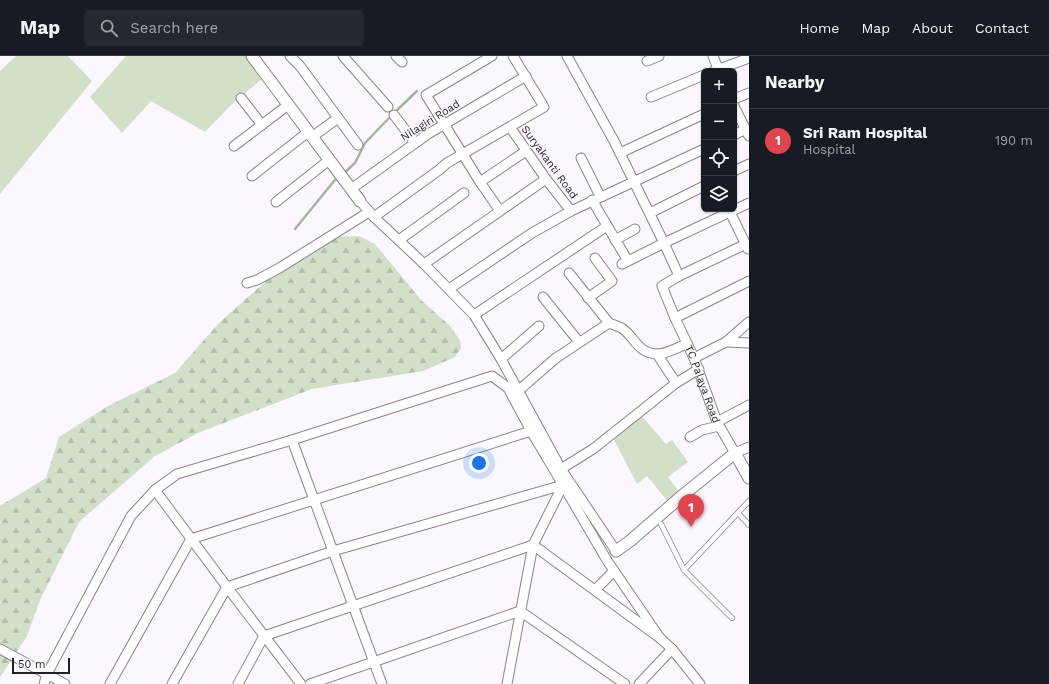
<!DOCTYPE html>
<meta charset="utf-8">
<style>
:root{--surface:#171b24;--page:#242831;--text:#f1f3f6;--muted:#9ea1a6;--line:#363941;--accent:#b45309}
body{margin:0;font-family:"Work Sans",sans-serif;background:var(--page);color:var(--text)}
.controls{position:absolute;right:12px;top:12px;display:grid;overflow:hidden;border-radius:6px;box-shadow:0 1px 3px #0004}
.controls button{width:36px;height:36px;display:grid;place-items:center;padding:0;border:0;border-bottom:1px solid var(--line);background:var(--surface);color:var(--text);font:20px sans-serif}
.scale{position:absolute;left:12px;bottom:10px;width:58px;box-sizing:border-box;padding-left:4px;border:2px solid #231f24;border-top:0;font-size:11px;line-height:14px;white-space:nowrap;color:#231f24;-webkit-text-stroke:3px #fcf6ff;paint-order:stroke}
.you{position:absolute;left:479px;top:407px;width:14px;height:14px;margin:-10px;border:3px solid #fff;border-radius:50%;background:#1a73e8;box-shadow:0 0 0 6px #1a73e833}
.badge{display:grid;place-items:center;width:26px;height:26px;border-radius:50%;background:var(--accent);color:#fff;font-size:13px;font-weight:700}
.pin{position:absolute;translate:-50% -33px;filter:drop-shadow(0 1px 2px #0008)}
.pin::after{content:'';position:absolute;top:21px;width:14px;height:12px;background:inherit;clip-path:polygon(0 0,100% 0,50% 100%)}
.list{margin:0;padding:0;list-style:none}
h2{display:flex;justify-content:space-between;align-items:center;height:52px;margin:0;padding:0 16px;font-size:17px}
h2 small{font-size:13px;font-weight:400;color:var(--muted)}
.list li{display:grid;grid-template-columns:26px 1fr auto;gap:12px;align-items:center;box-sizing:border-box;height:64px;padding:0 16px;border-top:1px solid var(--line)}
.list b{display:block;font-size:15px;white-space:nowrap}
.list p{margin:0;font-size:13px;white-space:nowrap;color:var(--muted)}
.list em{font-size:13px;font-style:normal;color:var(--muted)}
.icon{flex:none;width:22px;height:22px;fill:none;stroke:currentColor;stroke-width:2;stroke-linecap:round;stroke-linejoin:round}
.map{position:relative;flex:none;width:749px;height:628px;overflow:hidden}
header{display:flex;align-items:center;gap:24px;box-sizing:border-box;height:56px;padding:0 20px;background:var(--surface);border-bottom:1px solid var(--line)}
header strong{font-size:19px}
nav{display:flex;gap:22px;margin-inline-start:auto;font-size:14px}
.search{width:280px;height:36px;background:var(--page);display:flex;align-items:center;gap:10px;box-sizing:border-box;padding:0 14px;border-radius:6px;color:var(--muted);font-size:15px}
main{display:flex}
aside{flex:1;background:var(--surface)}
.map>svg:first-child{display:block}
</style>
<header>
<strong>Map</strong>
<div class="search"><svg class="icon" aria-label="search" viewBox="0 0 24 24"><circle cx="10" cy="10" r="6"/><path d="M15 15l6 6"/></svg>Search here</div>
<nav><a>Home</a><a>Map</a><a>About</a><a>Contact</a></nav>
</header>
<main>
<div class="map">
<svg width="749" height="628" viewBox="0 0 749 628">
<defs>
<pattern id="forest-firs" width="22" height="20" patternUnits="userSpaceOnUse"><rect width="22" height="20" fill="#d3e0c9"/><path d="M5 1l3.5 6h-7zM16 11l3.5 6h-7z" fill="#b5c0ac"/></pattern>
</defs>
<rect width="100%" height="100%" fill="#fcf6ff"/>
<!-- grass -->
<path fill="#d3e0c9" d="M16,0H68L92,25L0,138V15Z
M126,0H246L263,22L230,50L205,76L151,45L122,77L90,41Z
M641,359L666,388L672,384L688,406L668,421L680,437L669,447L647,420L637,428L612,380Z"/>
<!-- forest -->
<path fill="url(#forest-firs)" d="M359,180L375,188L422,245L449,269L460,284L461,292L455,301L423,315L312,333L198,377L155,400L79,466L40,544L27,580L0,621V450L46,422L59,381L108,350L175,317L219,267L274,218L325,181Z"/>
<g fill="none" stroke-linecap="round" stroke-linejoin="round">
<!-- stream -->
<path stroke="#a6b69a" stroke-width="2.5" d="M395,56L417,35
M343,118L355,107L365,87L391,60
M295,173L334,125L339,121"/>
<!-- service casing -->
<g stroke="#8b838f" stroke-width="6">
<path id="service" d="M738,457L749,469
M661,468L684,514L732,562
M684,514L749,445"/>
</g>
<!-- minor casing -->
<g stroke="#8b838f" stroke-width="11">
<g id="minor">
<path d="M290,0L300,10L358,89"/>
<path d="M343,0L388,51"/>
<path d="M396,0L402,6"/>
<path d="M567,0L614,85L664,187L622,208"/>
<path d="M713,0L719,15"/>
<path d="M647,5L659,0"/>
<path d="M714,15L749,2"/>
<path d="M651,41L704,19"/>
<path d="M241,42L262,69"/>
<path d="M734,43L749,37"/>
<path d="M734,50L749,80"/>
<path d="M394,59L415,87"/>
<path d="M510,71L546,123L571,155"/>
<path d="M734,79L746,73"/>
<path d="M312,81L338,62"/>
<path d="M234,90L288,49"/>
<path d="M620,97L704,58"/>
<path d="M581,102L600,140"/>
<path d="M734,115L749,108"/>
<path d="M252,120L308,76"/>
<path d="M480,126L426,39L492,0"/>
<path d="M351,133L428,78L526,20"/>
<path d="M592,144L628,205"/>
<path d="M360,145L374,161L424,208L474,259L501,303L561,413L616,495"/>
<path d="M276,146L329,104"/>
<path id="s1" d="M749,147L664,187L679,220L662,230L675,262L694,302L717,366L735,397L749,391"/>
<path d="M500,155L480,126L526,95"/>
<path d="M730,156L748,193"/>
<path d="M650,157L704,130"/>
<path d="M374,161L439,114L447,107L544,51L513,0"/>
<path d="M399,184L464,137"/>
<path d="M615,184L635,173"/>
<path d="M424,208L546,123"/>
<path d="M569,217L609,267"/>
<path d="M679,220L746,188"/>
<path d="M247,227L257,224L281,211L369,156"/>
<path d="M449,233L532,177L571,155L704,93"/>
<path d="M543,241L579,286"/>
<path d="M588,242L612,225L595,202"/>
<path d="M474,259L607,170"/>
<path d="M675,262L749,225"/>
<path d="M726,286L749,287"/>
<path d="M657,298L676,327"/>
<path d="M694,302L726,286L749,266"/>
<path d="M501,303L539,270"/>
<path d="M518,335L556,302L609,267C613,269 619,270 623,273C635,282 638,297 657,298C667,298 678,291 687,288"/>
<path d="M717,366L749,349"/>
<path d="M690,381L702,374L719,370"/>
<path d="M292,384L382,628"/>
<path d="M561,413L593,393L676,327L699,313"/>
<path d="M563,429L608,506L660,582L672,593L700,628"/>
<path d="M155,434L227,531L301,628"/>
<path d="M595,534L614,515"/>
<path d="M0,593L65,628"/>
<path d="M44,628L47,618L131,460L155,434L177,418L292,384L492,320L508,332L531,375L563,429L333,495L227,531L172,628"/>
<path d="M110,628L191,483L531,375"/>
<path d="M238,628L264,580L533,489L660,582"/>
<path d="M310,628L520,555L625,628"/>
<path d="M507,628L533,489L563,429"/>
<path d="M639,628L672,593"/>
</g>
</g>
<!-- tertiary casing -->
<g stroke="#8b838f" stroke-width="13">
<path id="tertiary" d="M252,0L360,145
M616,495L630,485L683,439L735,397L749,422"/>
</g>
<!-- service -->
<use href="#service" stroke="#fff" stroke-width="4.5"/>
<!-- minor -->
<use href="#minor" stroke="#fff" stroke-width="9"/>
<!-- tertiary -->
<use href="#tertiary" stroke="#fff" stroke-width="11"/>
</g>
<g text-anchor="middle" stroke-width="3" stroke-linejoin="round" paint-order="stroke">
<!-- street labels -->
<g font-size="11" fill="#231f24" stroke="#fcf6ff">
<text transform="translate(430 64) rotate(-32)" y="4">Nilagiri Road</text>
<text transform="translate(550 106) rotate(54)" y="4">Suryakanti Road</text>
<text dy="4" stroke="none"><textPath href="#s1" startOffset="256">TC Palaya Road</textPath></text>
</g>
</g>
</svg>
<div class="controls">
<button>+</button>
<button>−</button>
<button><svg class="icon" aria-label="locate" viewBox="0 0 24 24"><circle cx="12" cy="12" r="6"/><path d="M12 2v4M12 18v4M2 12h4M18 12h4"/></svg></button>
<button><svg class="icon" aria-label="layers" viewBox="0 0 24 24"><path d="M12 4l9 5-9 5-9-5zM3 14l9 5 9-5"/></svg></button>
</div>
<div class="scale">50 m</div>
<div class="you"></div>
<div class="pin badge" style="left:691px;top:471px;background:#e0444e">1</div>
</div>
<aside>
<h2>Nearby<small></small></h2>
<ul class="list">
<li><span class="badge" style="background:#e0444e">1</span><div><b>Sri Ram Hospital</b><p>Hospital</p></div><em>190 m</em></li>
</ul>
</aside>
</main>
